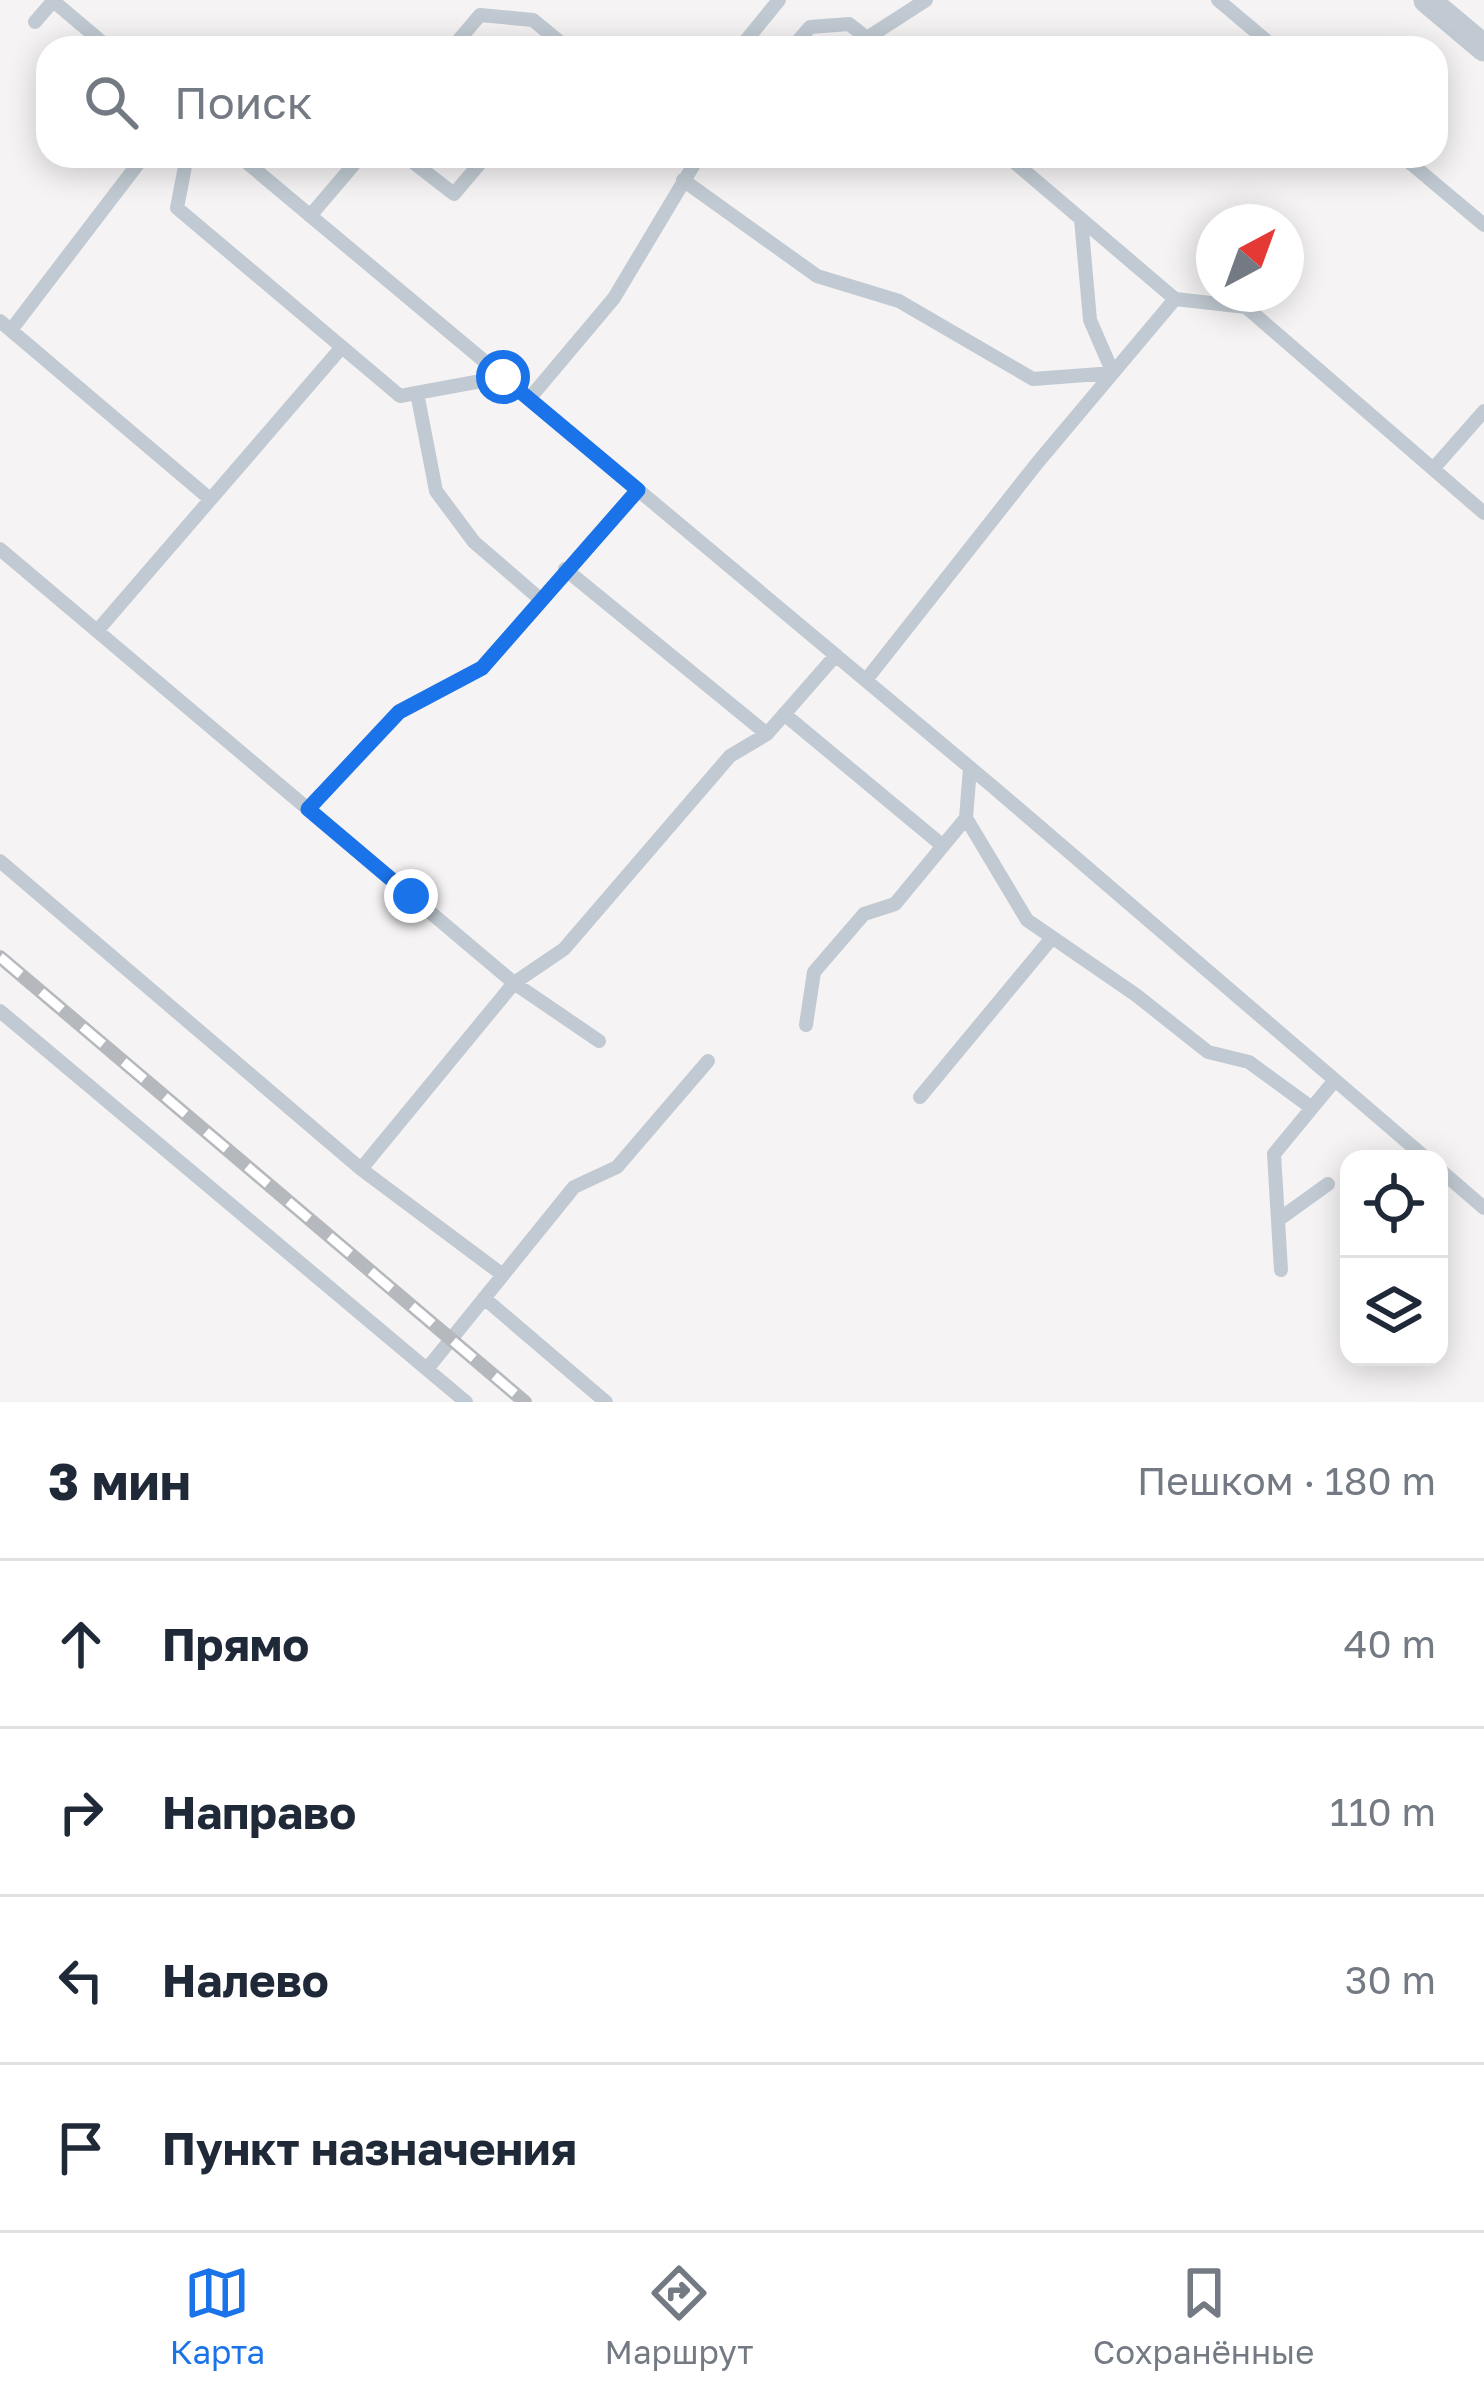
<!DOCTYPE html>
<html lang="ru">
<meta charset="utf-8">
<style>
:root{--surface:#fff;--page:#f2f2f3;--text:#1f2937;--muted:#747a83;--line:#e0e1e3;--accent:#1a73e8}
body{margin:0;font-family:"Golos Text",sans-serif;background:var(--page);color:var(--text)}
.controls{position:absolute;right:36px;bottom:36px;display:grid;overflow:hidden;border-radius:24px;box-shadow:0 6px 30px #0003}
.controls button{width:108px;height:108px;display:grid;place-items:center;padding:0;border:0;border-bottom:3px solid var(--line);background:var(--surface);color:var(--text);font:60px sans-serif}
.compass{position:absolute;left:1196px;top:204px;width:108px;height:108px;border-radius:50%;background:var(--surface);box-shadow:0 6px 30px #0003;rotate:41deg}
.stop{position:absolute;width:36px;height:36px;margin:-27px;border:9px solid #1a73e8;border-radius:50%;background:#fff}
.stop.end{background:#1a73e8;border-color:#fff;box-shadow:0 3px 12px #0008}
.list{margin:0;padding:0;list-style:none}
h2{display:flex;justify-content:space-between;align-items:center;height:156px;margin:0;padding:0 48px;font-size:51px}
h2 small{font-size:39px;font-weight:400;color:var(--muted)}
.list li{display:grid;grid-template-columns:78px 1fr auto;gap:36px;align-items:center;box-sizing:border-box;height:168px;padding:0 48px;border-top:3px solid var(--line)}
.list b{display:block;font-size:45px;white-space:nowrap}
.list em{font-size:39px;font-style:normal;color:var(--muted)}
.icon{flex:none;width:66px;height:66px;fill:none;stroke:currentColor;stroke-width:2;stroke-linecap:round;stroke-linejoin:round}
.map{position:relative;flex:none;width:1484px;height:1402px;overflow:hidden}
.search{position:absolute;background:var(--surface);box-shadow:0 6px 30px #0003;left:36px;right:36px;top:36px;height:132px;display:flex;align-items:center;gap:30px;box-sizing:border-box;padding:0 42px;border-radius:36px;color:var(--muted);font-size:45px}
.sheet{height:828px;background:var(--surface)}
nav{display:flex;justify-content:space-around;align-items:center;box-sizing:border-box;height:168px;border-top:3px solid var(--line);background:var(--surface);font-size:33px;color:var(--muted)}
nav a{display:grid;justify-items:center;gap:6px}
nav .on{color:var(--accent)}
.map>svg:first-child{display:block}
</style>
<div class="map">
<svg width="1484" height="1402" viewBox="0 0 1484 1402">
<rect width="100%" height="100%" fill="#f5f3f3"/>
<g fill="none" stroke-linecap="round" stroke-linejoin="round">
<!-- lane -->
<path stroke="#c1cad2" stroke-width="14" d="M52,0L109,48
M1218,0L1275,48
M35,22L53,1
M867,38L926,0
M452,48L480,15L533,20L567,48
M697,48L698,46
M740,48L779,0
M792,48L810,27L849,24L880,48
M187,156L177,208L400,396L503,377
M239,156L992,786L1427,1159
M405,156L454,194L486,156
M1007,156L1175,299L1246,307L1484,513
M1402,156L1484,225
M683,180L817,276L899,301L1033,379L1113,373L1090,320L1081,219
M310,216L361,156
M0,321L210,499
M11,330L144,156
M417,393L436,491L474,542L540,599
M529,399L614,298L699,156
M1433,469L1484,411
M0,549L514,983L599,1041
M565,569L767,734
M97,631L342,347
M866,680L1038,462L1175,299
M784,714L943,846
M970,768L966,818L1027,920L1136,995L1208,1052L1249,1062L1312,1108
M308,809L399,712L482,668L638,490
M0,861L361,1169L503,1275
M0,1011L466,1402
M806,1025L814,972L864,914L895,904L966,818
M920,1097L1051,939
M361,1169L514,983L564,949L730,756L767,734L836,655
M1439,1169L1484,1208
M1278,1220L1328,1184
M1281,1270L1274,1154L1335,1080
M484,1298L606,1402
M427,1369L574,1187L617,1167L708,1061"/>
<!-- street -->
<path stroke="#c1cad2" stroke-width="27" d="M1427,0L1484,48"/>
<!-- rail casing -->
<g stroke="#b5b8bd" stroke-width="14">
<path id="rail" d="M0,957L525,1402"/>
</g>
<!-- rail -->
<use href="#rail" stroke="#fff" stroke-width="9" stroke-dasharray="27" stroke-linecap="butt"/>
</g>
<g fill="none" stroke-linecap="round" stroke-linejoin="round">
<!-- route -->
<path stroke="#1a73e8" stroke-width="15" d="M411,896L308,809L399,712L482,668L638,490L503,377"/>
</g>
</svg>
<div class="controls">
<button><svg class="icon" aria-label="locate" viewBox="0 0 24 24"><circle cx="12" cy="12" r="6"/><path d="M12 2v4M12 18v4M2 12h4M18 12h4"/></svg></button>
<button><svg class="icon" aria-label="layers" viewBox="0 0 24 24"><path d="M12 4l9 5-9 5-9-5zM3 14l9 5 9-5"/></svg></button>
</div>
<svg class="compass" viewBox="-18 -18 36 36"><path d="M0-13l5 13h-10z" fill="#e53935"/><path d="M0 13l5-13h-10z" fill="#747a83"/></svg>
<div class="stop" style="left:503px;top:377px"></div>
<div class="stop end" style="left:411px;top:896px"></div>
<div class="search"><svg class="icon" aria-label="search" viewBox="0 0 24 24"><circle cx="10" cy="10" r="6"/><path d="M15 15l6 6"/></svg>Поиск</div>
</div>
<section class="sheet">
<h2>3 мин<small>Пешком · 180 m</small></h2>
<ul class="list">
<li><svg class="icon" aria-label="ahead" viewBox="0 0 24 24"><path d="M12 20V5M6 11l6-6 6 6"/></svg><div><b>Прямо</b></div><em>40 m</em></li>
<li><svg class="icon" aria-label="right" viewBox="0 0 24 24"><path d="M7 20v-9h11M14 6l5 5-5 5"/></svg><div><b>Направо</b></div><em>110 m</em></li>
<li><svg class="icon" aria-label="left" viewBox="0 0 24 24"><path d="M17 20v-9H6M10 6l-5 5 5 5"/></svg><div><b>Налево</b></div><em>30 m</em></li>
<li><svg class="icon" aria-label="arrive" viewBox="0 0 24 24"><path d="M6 21V4h12l-3 4 3 4H6"/></svg><div><b>Пункт назначения</b></div></li>
</ul>
</section>
<nav>
<a class="on"><svg class="icon" aria-label="map" viewBox="0 0 24 24"><path d="M3 6l6-2 6 2 6-2v14l-6 2-6-2-6 2zM9 4v14M15 6v14"/></svg>Карта</a>
<a><svg class="icon" aria-label="directions" viewBox="0 0 24 24"><path d="M12 3l9 9-9 9-9-9zM9 14v-3h6M13 9l2 2-2 2"/></svg>Маршрут</a>
<a><svg class="icon" aria-label="saved" viewBox="0 0 24 24"><path d="M7 4h10v16l-5-4-5 4z"/></svg>Сохранённые</a>
</nav>
